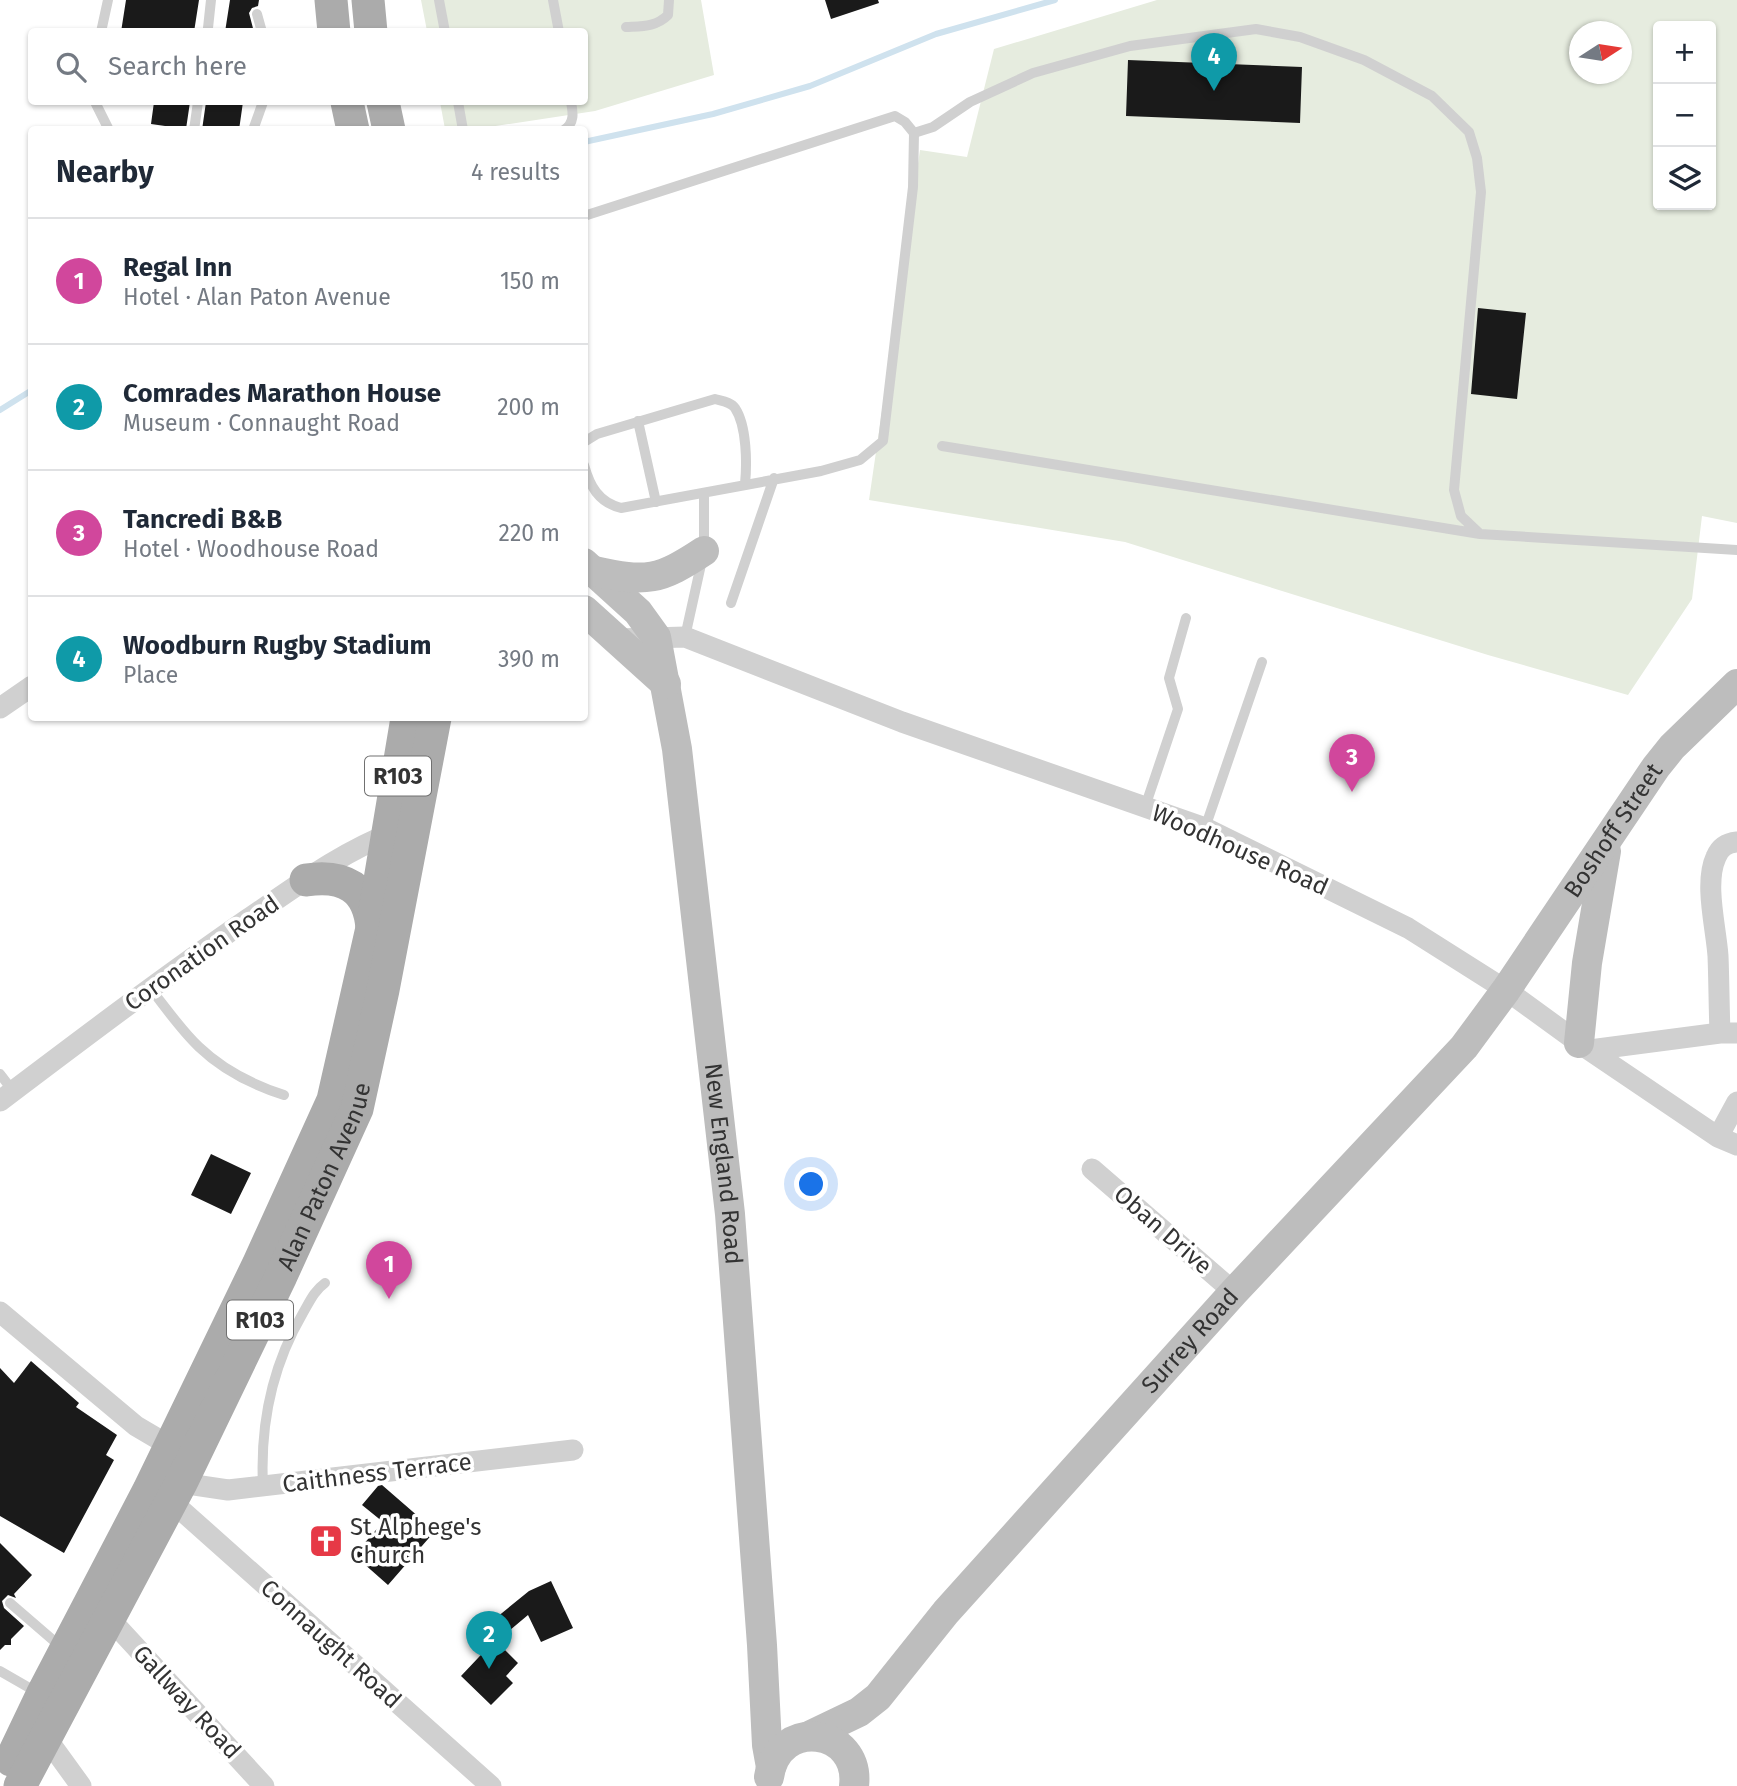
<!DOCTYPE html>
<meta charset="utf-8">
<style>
:root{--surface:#fff;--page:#f6f6f7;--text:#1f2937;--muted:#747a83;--line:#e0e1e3;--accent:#d93025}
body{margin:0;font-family:"Fira Sans",sans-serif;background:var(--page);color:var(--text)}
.controls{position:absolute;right:21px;top:21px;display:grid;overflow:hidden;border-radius:7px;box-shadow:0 2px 5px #0004}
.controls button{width:63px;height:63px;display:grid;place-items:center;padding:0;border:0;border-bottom:2px solid var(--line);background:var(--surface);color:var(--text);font:35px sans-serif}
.compass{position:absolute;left:1569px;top:21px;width:63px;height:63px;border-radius:50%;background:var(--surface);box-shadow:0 2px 5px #0004;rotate:78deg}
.you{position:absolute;left:812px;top:1185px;width:24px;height:24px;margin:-18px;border:5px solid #fff;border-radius:50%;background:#1a73e8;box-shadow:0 0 0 10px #1a73e833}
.badge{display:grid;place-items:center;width:46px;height:46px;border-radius:50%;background:var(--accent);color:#fff;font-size:23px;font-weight:700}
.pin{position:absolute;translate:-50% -58px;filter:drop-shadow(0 2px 4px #0008)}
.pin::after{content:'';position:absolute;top:37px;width:24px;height:21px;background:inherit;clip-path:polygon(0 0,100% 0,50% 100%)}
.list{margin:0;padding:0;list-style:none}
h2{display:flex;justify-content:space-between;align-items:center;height:91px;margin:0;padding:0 28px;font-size:30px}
h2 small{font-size:23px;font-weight:400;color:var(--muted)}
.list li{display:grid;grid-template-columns:46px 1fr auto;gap:21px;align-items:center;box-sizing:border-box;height:126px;padding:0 28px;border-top:2px solid var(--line)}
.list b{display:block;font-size:26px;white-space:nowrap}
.list p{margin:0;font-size:23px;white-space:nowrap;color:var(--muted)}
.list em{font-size:23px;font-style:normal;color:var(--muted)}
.icon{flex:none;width:38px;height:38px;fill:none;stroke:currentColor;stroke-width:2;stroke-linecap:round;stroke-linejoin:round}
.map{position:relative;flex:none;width:1737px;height:1786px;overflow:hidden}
.search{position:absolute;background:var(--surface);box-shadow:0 2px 5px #0004;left:28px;top:28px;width:560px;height:77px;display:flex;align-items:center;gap:18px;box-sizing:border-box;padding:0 24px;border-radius:7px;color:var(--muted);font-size:26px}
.panel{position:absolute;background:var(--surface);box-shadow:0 2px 5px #0004;left:28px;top:126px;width:560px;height:595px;border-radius:7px}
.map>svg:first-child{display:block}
</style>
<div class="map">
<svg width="1737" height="1786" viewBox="0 0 1737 1786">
<rect width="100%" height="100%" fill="#fff"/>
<!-- green -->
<path fill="#e6ecdf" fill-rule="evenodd" d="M421,0H701L714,75L595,111L476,129H445L440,102H584V32L427,31Z
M1157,0H1737V523L1702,516L1692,599L1628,695L1488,655L1125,542L869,500L920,150L967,157L994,49ZM1658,26H1711V205H1658ZM1580,32H1622V74H1580Z"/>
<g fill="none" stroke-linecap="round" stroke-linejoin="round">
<!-- stream -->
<path stroke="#cfe2ee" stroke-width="6" d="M584,142L713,114L810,86L936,34L1055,0
M0,410L32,390"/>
</g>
<!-- building -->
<path fill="#1a1a1a" d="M126,0H199L194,32H121Z
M230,0H259L258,6L252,8L249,13L254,32H225Z
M825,0H878L879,3L831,19Z
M1128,60L1302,67L1300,123L1126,116Z
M154,102H190L186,129L151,124Z
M206,102H243L239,130H202Z
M1478,308L1526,313L1517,399L1471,394Z
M211,1154L251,1173L231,1214L191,1195Z
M31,1361L79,1403L76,1407L117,1435L106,1455L114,1460L64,1553L0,1516V1368L14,1383Z
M382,1485L435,1531L388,1585L354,1555L383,1522L362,1505L378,1486Z
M0,1543L32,1575L14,1594L16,1598L8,1595L2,1601L4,1608L24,1626L11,1639V1645H5L0,1650Z
M551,1581L573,1628L541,1642L528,1615L498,1640L486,1626L529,1591Z
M495,1640L518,1663L506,1676L513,1683L491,1705L461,1676Z"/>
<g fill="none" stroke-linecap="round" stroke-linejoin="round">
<!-- lane -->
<path stroke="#d0d0d0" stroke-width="10" d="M439,0L445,32
M553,0L559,32
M257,14L262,32
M626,27C642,26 656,27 668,15L669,0
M208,28L211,0
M101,32L108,0
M95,102L109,130
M458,102L463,130
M194,130L198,102
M253,130L263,102
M564,130C575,123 573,112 571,102
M914,133L933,127L970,102L1033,73L1130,46L1256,29L1300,37L1364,60L1432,96L1469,132L1477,158L1481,192L1454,490L1461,516L1480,534
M584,216L895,116L905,122L914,133L913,187L883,441L860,460L821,471L621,508C598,502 590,486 584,465
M638,421L656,502
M584,442L597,434L715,399C722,401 731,402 735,408C747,426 747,464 745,484
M942,446L1480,534L1737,550
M731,603L774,478
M685,637L704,551V493
M1145,807L1178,709L1169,678L1186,618
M1205,828L1262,662
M150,988C166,1008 181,1030 199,1047C223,1070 253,1085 284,1095
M0,1074L13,1091
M263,1486C260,1425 272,1366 303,1313C310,1301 314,1291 325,1283
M10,1603L61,1647
M0,1671L40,1694"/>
<!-- street -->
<path stroke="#d0d0d0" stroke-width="21" d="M617,639L685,637L902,722L1205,828L1408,928L1506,990L1579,1043L1718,1137L1737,1145
M0,708L32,686
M1720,1033C1719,1007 1719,981 1718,956C1716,927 1704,883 1716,857C1720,847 1727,843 1737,842
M1590,1050L1720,1033H1737
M0,1101C82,1039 164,977 248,919C295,887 341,852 394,832
M1718,1137L1737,1102
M1092,1169L1234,1292
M0,1312L136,1426L170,1446
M181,1483L228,1490L573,1450
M171,1501L491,1786
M110,1619L264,1786
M47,1739L81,1786"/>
<!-- secondary -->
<g stroke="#bdbdbd" stroke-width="30">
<path id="s1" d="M584,563L638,612L656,637L677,749L730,1214L762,1645L767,1745L771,1767"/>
<path d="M594,571C647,583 660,580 704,551"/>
<path d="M584,610L666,684"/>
<path d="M1579,1043L1587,963L1606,851"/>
<path id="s2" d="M811,1735L859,1712L878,1697L946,1612L1234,1292L1464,1047L1506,990L1656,767L1672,747L1737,684"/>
<path d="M769,1777C778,1716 861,1728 854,1786"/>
</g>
<!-- primary -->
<g stroke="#ababab" stroke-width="33">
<path d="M331,0L334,32"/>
<path d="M368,0L371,32"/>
<path d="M347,102L353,130"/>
<path d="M383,102L389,130"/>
<path d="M306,880C344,874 369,888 372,928"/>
<path d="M11,1760L42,1695L149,1490L258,1265L333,1100L372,928L407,718"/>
<path id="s3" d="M20,1786L181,1483L281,1276L357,1109L383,990L435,718"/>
</g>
</g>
<!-- icons -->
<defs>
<g id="church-square" transform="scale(1.75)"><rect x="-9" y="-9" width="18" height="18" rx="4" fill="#e63946" stroke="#fff"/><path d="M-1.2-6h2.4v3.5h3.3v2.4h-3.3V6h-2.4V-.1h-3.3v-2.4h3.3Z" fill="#fff"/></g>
</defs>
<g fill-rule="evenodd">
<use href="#church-square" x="326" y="1541"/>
</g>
<g text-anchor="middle" stroke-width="7" stroke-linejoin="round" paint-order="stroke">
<!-- shield labels -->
<g fill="#fff" stroke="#707070" stroke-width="2">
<rect x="365" y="756.5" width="66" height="39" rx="5"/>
<rect x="227" y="1300.5" width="66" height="39" rx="5"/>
</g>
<g font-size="23" font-weight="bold" fill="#333">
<text x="398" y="784">R103</text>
<text x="260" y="1328">R103</text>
</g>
<!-- street labels -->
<g font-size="24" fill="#333" stroke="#fff">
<text dy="8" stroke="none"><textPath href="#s2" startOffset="1216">Boshoff Street</textPath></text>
<text transform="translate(1240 850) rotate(24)" y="8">Woodhouse Road</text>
<text transform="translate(202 953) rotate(-35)" y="8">Coronation Road</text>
<text dy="8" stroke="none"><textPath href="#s1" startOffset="635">New England Road</textPath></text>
<text dy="8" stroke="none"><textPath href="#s3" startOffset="682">Alan Paton Avenue</textPath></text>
<text transform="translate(1163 1230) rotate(41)" y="8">Oban Drive</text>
<text dy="8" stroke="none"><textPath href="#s2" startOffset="551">Surrey Road</textPath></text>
<text transform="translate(377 1473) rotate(-7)" y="8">Caithness Terrace</text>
<text transform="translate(331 1644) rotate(42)" y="8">Connaught Road</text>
<text transform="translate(187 1702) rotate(47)" y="8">Gallway Road</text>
</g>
<!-- poi labels -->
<g font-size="24" fill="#333" stroke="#fff" text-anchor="start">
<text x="350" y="1535">St Alphege's<tspan x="350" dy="28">Church</tspan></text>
</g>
</g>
</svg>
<div class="controls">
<button>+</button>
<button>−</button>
<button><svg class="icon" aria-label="layers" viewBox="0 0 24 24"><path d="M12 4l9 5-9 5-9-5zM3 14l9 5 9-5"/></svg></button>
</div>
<svg class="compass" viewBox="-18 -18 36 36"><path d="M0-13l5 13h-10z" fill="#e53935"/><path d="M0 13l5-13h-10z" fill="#747a83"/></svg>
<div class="you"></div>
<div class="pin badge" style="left:389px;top:1299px;background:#d1479c">1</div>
<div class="pin badge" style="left:489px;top:1669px;background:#0f9aa8">2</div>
<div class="pin badge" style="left:1352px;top:792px;background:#d1479c">3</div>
<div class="pin badge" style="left:1214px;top:91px;background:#0f9aa8">4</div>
<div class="search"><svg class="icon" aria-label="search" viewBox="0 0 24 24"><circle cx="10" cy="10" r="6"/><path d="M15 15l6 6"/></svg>Search here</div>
<section class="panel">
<h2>Nearby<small>4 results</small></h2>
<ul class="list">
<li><span class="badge" style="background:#d1479c">1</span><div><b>Regal Inn</b><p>Hotel · Alan Paton Avenue</p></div><em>150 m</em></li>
<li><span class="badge" style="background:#0f9aa8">2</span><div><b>Comrades Marathon House</b><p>Museum · Connaught Road</p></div><em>200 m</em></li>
<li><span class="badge" style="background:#d1479c">3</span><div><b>Tancredi B&amp;B</b><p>Hotel · Woodhouse Road</p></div><em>220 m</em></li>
<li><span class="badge" style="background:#0f9aa8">4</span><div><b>Woodburn Rugby Stadium</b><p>Place</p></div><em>390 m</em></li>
</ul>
</section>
</div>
